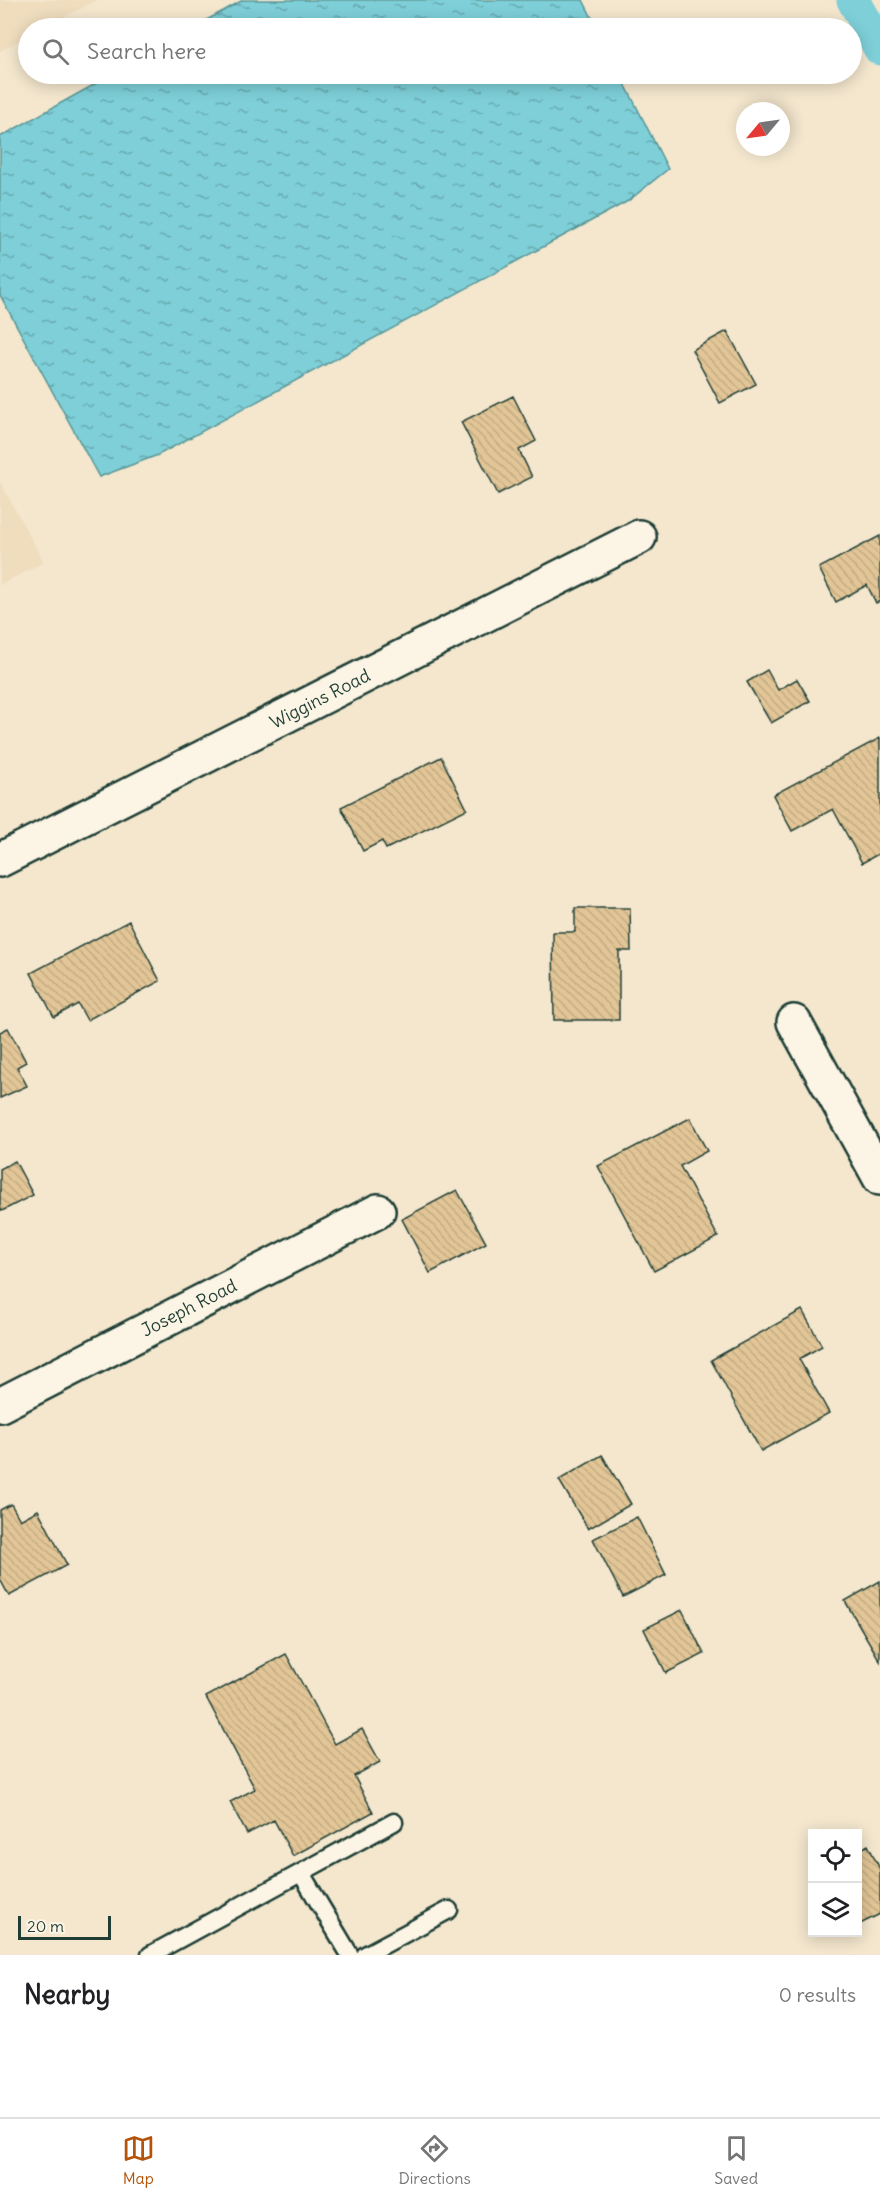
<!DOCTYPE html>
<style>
:root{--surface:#fff;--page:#f6f6f6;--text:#202124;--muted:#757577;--line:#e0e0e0;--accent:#b45309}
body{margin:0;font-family:Delius,sans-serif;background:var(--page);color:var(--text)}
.controls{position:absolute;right:18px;bottom:18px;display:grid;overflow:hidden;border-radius:0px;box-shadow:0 3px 15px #0003}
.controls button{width:54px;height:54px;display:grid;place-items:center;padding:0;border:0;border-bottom:2px solid var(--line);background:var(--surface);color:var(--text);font:30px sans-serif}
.compass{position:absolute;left:736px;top:102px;width:54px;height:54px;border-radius:50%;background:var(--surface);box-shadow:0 3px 15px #0003;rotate:241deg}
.scale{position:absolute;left:18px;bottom:15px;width:93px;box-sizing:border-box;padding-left:6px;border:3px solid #1f3d34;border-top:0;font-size:16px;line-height:21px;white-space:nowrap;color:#1f3d34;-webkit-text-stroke:4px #fcf5e5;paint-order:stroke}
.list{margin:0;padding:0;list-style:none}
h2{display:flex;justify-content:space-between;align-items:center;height:78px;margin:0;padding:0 24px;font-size:26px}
h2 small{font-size:20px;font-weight:400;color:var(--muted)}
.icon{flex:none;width:33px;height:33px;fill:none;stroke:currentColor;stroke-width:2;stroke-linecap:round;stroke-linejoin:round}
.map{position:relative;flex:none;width:880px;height:1955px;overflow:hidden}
.search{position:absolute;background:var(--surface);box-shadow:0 3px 15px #0003;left:18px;right:18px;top:18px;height:66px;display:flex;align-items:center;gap:15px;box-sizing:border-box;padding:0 21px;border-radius:33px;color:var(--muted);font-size:22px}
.sheet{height:162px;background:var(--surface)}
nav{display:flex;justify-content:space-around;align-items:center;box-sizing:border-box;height:84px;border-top:2px solid var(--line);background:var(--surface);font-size:16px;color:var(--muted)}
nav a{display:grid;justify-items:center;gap:3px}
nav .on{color:var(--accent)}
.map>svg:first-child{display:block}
</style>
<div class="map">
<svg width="880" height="1955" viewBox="0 0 880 1955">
<defs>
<pattern id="water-ripples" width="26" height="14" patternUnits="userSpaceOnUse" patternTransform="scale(1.5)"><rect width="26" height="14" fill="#7ecfd8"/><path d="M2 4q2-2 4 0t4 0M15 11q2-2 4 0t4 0" fill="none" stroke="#67a9b0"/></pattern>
<pattern id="building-back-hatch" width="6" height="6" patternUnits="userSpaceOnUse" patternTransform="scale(1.5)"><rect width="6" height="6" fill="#e3c697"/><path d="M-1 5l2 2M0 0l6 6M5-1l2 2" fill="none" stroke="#c2ab83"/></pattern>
</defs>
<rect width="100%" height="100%" fill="#f4e7ce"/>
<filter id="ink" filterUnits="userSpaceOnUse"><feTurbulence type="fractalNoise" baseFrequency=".0167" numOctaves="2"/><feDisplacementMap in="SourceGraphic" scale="12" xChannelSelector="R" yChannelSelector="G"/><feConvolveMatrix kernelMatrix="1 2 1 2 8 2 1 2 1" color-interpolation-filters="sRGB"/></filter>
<g filter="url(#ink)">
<!-- built -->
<path fill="#efddbe" d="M0,0H97L43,28H28V36L0,51Z
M0,482L44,562L0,585Z"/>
<!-- water -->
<path fill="url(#water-ripples)" stroke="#589596" stroke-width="1.5" d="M243,0H583L597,28H192Z
M113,74H620L668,169L628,201L158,455L99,477L0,295V137Z"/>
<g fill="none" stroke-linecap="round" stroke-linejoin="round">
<!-- canal -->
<path stroke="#7ecfd8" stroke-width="33" d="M853,0L880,49"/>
</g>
<!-- building -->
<path fill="url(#building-back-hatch)" stroke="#1f3d34" stroke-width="1.5" d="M727,331L756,384L720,403L692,350Z
M513,396L536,441L519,450L532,477L498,494L461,422Z
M880,536V601L876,603L867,585L836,602L819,568Z
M767,670L778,690L797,679L810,701L771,723L747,682Z
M880,738V853L862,863L833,809L792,831L773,795Z
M441,757L467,809L386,849L382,841L363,851L341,807Z
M575,908H630L631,951H619V1020H554L553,932H575Z
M129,921L160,981L87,1020L78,1004L54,1017L31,973Z
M8,1028L26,1062L17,1067L27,1086L0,1098V1032Z
M690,1118L707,1151L680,1166L718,1237L654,1271L598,1166Z
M15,1161L33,1195L2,1211L0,1207V1169Z
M457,1190L486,1243L430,1273L402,1219Z
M802,1310L822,1346L799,1359L829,1413L761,1451L711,1360Z
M602,1455L631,1504L588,1529L559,1480Z
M11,1504L20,1520L38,1510L67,1565L9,1596L0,1579V1510Z
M637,1517L666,1575L623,1597L593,1539Z
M880,1581V1661L845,1601Z
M682,1610L704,1654L666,1673L644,1629Z
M286,1654L335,1744L362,1729L380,1762L354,1776L373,1812L293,1856L274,1820L247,1834L230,1802L255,1789L206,1697Z
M868,1845L880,1869V1914L858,1925V1851Z"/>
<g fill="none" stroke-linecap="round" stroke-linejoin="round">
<!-- lane casing -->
<g stroke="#1f3d34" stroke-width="21">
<path id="lane" d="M301,1873L350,1955
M150,1955L394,1822
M365,1955L449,1910"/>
</g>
<!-- street casing -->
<g stroke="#1f3d34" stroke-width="38">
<path id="street" d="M0,860L639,537
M794,1022L880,1178
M0,1405L378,1211"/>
</g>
<!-- lane -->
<use href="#lane" stroke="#fcf5e5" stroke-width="16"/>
<!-- street -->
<use href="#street" stroke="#fcf5e5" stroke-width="33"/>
</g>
</g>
<g text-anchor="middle" stroke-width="5" stroke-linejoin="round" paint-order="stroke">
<!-- street labels -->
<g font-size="18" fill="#1f3d34" stroke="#fcf5e5">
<text transform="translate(320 699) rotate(-27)" y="6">Wiggins Road</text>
<text transform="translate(189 1308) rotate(-27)" y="6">Joseph Road</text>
</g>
</g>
</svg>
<div class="controls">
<button><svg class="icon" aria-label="locate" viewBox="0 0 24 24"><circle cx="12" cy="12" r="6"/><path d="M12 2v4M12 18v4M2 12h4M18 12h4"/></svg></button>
<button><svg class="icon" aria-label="layers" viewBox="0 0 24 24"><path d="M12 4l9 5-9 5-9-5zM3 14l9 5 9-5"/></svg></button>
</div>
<svg class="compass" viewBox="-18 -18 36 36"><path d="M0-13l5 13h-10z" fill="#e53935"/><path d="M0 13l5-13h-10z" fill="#757577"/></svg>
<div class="scale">20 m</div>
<div class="search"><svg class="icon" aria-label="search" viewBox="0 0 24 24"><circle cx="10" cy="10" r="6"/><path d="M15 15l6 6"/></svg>Search here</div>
</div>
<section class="sheet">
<h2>Nearby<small>0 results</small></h2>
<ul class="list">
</ul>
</section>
<nav>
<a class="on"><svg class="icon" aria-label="map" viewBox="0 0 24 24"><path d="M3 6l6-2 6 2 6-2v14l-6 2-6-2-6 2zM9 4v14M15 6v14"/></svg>Map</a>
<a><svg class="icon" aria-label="directions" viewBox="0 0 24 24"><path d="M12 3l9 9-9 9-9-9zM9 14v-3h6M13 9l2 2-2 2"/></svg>Directions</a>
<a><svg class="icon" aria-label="saved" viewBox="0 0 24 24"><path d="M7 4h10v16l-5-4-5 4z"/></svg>Saved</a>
</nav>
